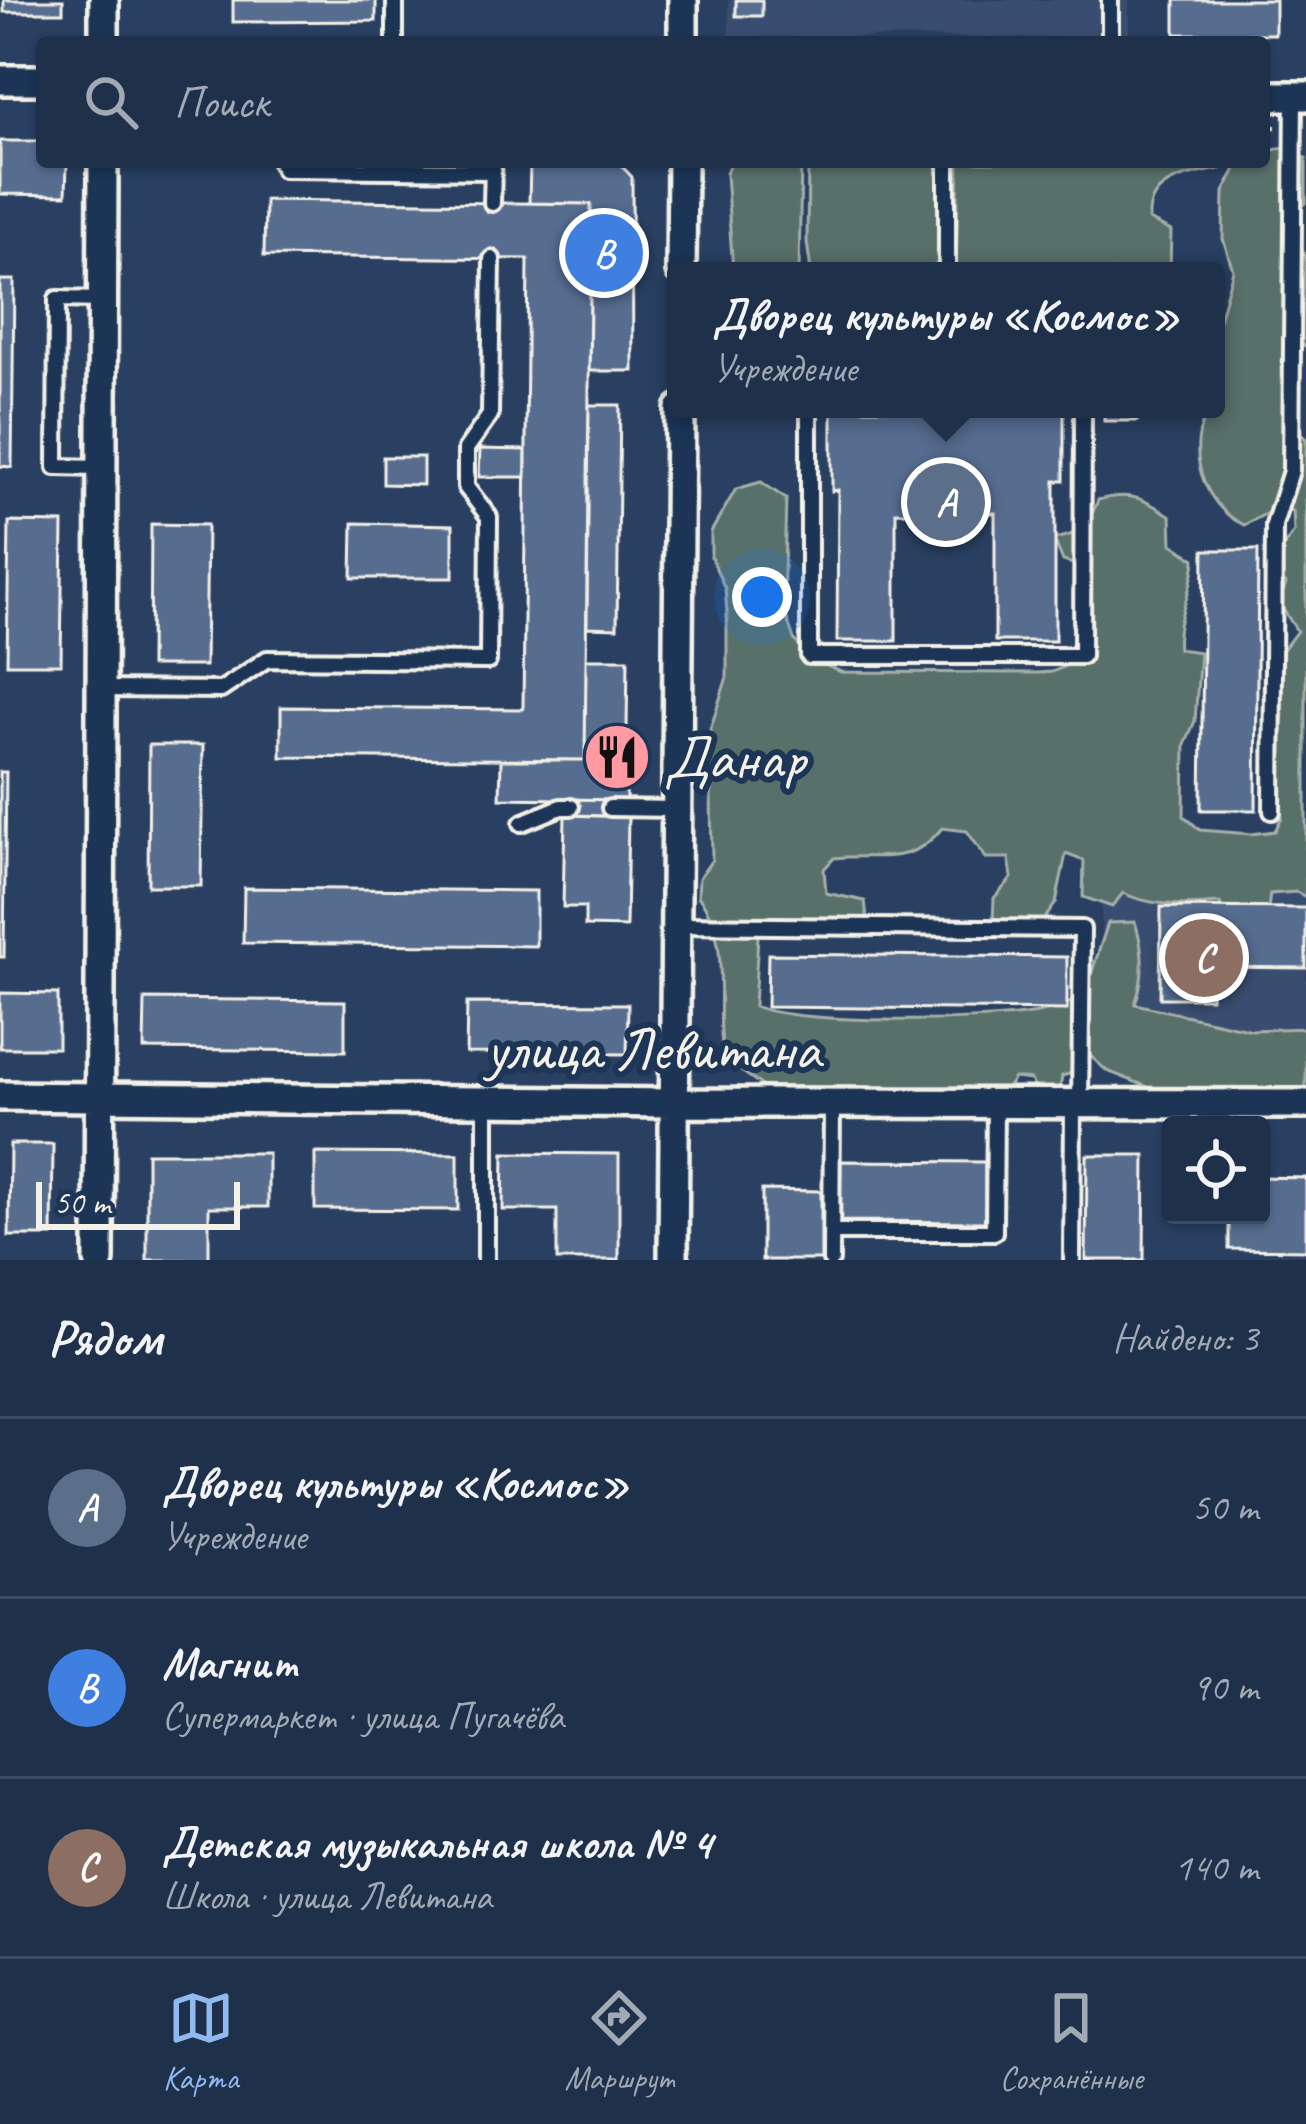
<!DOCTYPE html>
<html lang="ru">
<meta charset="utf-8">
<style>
:root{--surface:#1f304a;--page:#273851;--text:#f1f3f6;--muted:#a1a9b5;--line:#3c4b62;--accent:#90b9f0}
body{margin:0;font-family:Caveat,sans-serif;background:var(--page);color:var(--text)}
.controls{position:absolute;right:36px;bottom:36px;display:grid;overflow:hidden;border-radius:12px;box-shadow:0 3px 9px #0004}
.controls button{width:108px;height:108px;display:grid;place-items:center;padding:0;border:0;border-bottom:3px solid var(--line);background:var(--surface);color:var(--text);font:60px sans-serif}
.scale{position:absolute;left:36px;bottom:30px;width:204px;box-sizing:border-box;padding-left:12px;border:6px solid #f4f1e8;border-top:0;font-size:33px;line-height:42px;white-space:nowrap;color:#f4f1e8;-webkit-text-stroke:9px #1d3557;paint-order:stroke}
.you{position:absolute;left:762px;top:597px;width:42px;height:42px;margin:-30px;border:9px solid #fff;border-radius:50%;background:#1a73e8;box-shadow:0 0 0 18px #1a73e833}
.badge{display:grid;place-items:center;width:78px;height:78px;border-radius:50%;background:var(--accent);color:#fff;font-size:39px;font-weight:700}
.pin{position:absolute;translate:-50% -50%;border:6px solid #fff;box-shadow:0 3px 12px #0006}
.popup{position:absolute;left:667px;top:262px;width:558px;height:156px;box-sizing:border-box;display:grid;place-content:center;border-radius:12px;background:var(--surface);filter:drop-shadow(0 3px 9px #0005);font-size:39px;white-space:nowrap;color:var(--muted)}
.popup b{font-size:45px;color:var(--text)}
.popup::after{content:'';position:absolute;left:50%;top:100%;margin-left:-24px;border:24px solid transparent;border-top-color:var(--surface)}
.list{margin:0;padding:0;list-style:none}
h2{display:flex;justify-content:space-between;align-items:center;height:156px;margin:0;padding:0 48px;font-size:51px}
h2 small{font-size:39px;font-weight:400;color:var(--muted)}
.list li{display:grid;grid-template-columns:78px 1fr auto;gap:36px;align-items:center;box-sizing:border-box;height:180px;padding:0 48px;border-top:3px solid var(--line)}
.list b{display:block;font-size:45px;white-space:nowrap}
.list p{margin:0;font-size:39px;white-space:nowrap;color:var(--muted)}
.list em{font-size:39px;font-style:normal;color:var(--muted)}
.icon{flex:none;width:66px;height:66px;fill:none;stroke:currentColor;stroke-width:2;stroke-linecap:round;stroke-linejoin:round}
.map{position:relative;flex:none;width:1306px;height:1260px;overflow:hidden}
.search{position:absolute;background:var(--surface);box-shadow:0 3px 9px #0004;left:36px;right:36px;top:36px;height:132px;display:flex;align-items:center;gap:30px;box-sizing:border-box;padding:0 42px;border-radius:12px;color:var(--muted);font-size:45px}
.sheet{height:696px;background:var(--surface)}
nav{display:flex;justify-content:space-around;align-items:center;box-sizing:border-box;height:168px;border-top:3px solid var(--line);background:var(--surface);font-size:33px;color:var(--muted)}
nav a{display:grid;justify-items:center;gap:6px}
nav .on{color:var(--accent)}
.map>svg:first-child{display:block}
</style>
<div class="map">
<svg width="1306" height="1260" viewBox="0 0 1306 1260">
<rect width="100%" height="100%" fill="#294062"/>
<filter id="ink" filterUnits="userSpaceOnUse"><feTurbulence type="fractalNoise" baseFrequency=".00833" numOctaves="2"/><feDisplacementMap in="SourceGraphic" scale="24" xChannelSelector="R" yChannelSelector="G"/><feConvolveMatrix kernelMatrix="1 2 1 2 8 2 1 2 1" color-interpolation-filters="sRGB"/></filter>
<g filter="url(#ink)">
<!-- built -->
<path fill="#374e70" d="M729,0H1129V38L729,37Z
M1102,848L1306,850V1067L1100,1065Z"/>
<!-- green -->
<path fill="#596f6b" stroke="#a6b0aa" stroke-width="3" d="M1282,148L1306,158V203L1290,217L1306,259V346L1292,342L1289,423L1306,439V897L1296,892L1270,894L1266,922L1227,923L1220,903C1189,906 1151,907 1123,893L1112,907L1083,897L1084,861L1066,854L1056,903L1037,929L993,923L994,898L1012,878L1009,858H986L967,831L942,828C910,868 880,853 834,858L824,869L826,893L865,901L867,917L846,926L759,918L754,1006C796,1025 994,1023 1042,1012C1054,1009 1066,1004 1077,1000L1090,978L1108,923L1135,922C1144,949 1145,977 1135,1004L1252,1030L1306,1028V1093L1252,1088L1239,1093L1166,1094L1107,1071L1087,1053L1076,1072L1062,1076L1059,1095L1040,1100L1031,1080L1014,1078L1005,1091L781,1098C760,1087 747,1072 725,1062C712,1008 735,943 698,896L699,878L712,860L710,730L727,677V612L725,589L711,557V532L736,489L761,482L786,499L783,607L794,639L808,658L841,672L1037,673L1052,672L1072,663L1075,588L1091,569L1063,561L1054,539C1083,534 1088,526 1098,500C1130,491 1143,498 1171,516L1172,544L1195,559C1193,591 1174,621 1178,649L1200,652L1195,721L1185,744L1184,816L1200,830L1251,834L1275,831L1282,817L1274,757L1283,715L1277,707L1278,656L1297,631L1279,603L1286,584L1272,565L1294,531L1293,511L1275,509L1244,525C1203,506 1184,449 1209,409H1216V331L1233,270L1223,239L1224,192L1237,167L1245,162H1264V152Z
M730,162H801L799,271H733L726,174Z
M808,162H949L947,259L922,271H811L807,242Z
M959,162H1227L1224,168C1192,175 1146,178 1149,220L1171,231L1170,271H956Z"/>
<!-- building -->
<path fill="#576d90" stroke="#f4f1e8" stroke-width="3" d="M4,0H63V12H4Z
M233,0H376V21L233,22Z
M736,0H762V16H736Z
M1175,0H1275V34H1175Z
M0,141H42V162H67L66,195L0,194Z
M530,162H618L632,177L633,371H589L591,204L529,203Z
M265,200L591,204L585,760L281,757V707L523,709L528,259L264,256Z
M0,280H14L12,467L0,466Z
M589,405H620L617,628L587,627Z
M832,409H1064V481H1055V641H995V513L896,512V641H837L838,490L832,491Z
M1104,409H1137V421H1104Z
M480,449L526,450V477H479Z
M383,457H423V485L383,484Z
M9,522L63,523L61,664H7Z
M353,523L453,525V578H352Z
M151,524L207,525L205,666H150Z
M1204,550H1258L1256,810H1201Z
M586,659H628L626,800L500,798L501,760H585Z
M149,745H203L201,886H148Z
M0,772H6L4,957H0Z
M572,799L610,800V816L571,815Z
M565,815L628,817L626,927L585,926V907H563Z
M244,888L536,891V946L243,943Z
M1161,907L1306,908V968L1212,967L1211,998H1160Z
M768,954L1067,957V1010L767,1007Z
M0,993L58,994V1048H0Z
M145,999L345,1001V1051L144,1049Z
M467,1003L628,1004L627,1054L466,1053Z
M10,1144H53L52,1236H9Z
M147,1153H268V1207H209V1260H147Z
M315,1153L458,1154V1210L315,1209Z
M504,1153L619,1154V1260H557V1210H503Z
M1087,1155H1145L1144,1260H1086Z
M841,1161L985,1162V1222L840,1221Z
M1261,1177L1306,1178V1250L1229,1249V1215H1261Z
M762,1190L821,1191V1260H762Z"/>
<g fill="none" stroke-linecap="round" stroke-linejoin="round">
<!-- service casing -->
<g stroke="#f4f1e8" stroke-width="22">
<path id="service" d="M395,0V42
M1110,42V0
M280,162L284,169L493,171
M492,203L493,167
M947,271V162
M809,409V656H1082L1083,409
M102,468L56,467L57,299L103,300
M101,689L221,690L267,659L488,661L489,517L466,487V449L490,415L492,259
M610,808L677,809
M1272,811L1274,525L1291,471L1294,96
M522,823L561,807H571
M676,925L1082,929L1080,1103
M831,1232H994L995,1104
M486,1260V1101
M831,1260L832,1103
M1072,1260L1073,1104"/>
</g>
<!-- minor casing -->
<g stroke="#f4f1e8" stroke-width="36">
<path id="minor" d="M104,42V0
M683,42V0
M0,80H42
M1264,96H1306
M681,271L682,162
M0,1096L674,1103L1306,1104
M99,1260L103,162
M673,1260L680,409"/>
</g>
<!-- path -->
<path stroke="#f4f1e8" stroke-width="4.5" stroke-dasharray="12 9" stroke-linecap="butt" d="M1264,127H1276"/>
<!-- service -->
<use href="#service" stroke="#1d3557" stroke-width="14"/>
<!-- minor -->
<use href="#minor" stroke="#1d3557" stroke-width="27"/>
</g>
</g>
<!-- icons -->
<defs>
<g id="restaurant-disc" transform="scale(3.45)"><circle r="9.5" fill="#ff9aa2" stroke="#1d3557"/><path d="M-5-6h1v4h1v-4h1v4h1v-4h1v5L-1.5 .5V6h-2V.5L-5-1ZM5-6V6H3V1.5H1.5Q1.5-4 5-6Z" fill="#111"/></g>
</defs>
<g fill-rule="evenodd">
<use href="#restaurant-disc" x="617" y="757"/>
</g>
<g text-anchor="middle" stroke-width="12" stroke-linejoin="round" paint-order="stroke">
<!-- poi labels -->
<g font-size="60" fill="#f4f1e8" stroke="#1d3557" text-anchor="start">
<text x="664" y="778">Данар</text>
</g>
<!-- street labels -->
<g font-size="60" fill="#f4f1e8" stroke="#1d3557">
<text x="653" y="1069">улица Левитана</text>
</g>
</g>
</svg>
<div class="controls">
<button><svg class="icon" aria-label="locate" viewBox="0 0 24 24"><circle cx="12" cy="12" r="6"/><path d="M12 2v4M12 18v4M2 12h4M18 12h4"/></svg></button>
</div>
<div class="scale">50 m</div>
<div class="you"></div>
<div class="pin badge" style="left:946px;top:502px;background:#5c6f8a">A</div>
<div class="popup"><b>Дворец культуры «Космос»</b>Учреждение</div>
<div class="pin badge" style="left:604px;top:253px;background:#3f7fe0">B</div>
<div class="pin badge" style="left:1204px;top:958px;background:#8d6e63">C</div>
<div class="search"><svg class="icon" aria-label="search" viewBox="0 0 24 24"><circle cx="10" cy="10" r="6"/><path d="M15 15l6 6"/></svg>Поиск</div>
</div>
<section class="sheet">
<h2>Рядом<small>Найдено: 3</small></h2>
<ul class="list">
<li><span class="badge" style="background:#5c6f8a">A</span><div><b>Дворец культуры «Космос»</b><p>Учреждение</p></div><em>50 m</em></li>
<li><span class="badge" style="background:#3f7fe0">B</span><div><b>Магнит</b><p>Супермаркет · улица Пугачёва</p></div><em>90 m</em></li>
<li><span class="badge" style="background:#8d6e63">C</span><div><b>Детская музыкальная школа № 4</b><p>Школа · улица Левитана</p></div><em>140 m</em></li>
</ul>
</section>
<nav>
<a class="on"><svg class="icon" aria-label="map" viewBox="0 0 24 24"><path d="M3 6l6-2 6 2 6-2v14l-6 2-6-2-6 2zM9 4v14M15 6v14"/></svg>Карта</a>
<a><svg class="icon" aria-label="directions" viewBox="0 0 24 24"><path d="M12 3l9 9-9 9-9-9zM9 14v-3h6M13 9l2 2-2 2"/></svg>Маршрут</a>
<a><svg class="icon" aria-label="saved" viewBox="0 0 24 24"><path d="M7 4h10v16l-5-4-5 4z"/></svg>Сохранённые</a>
</nav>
